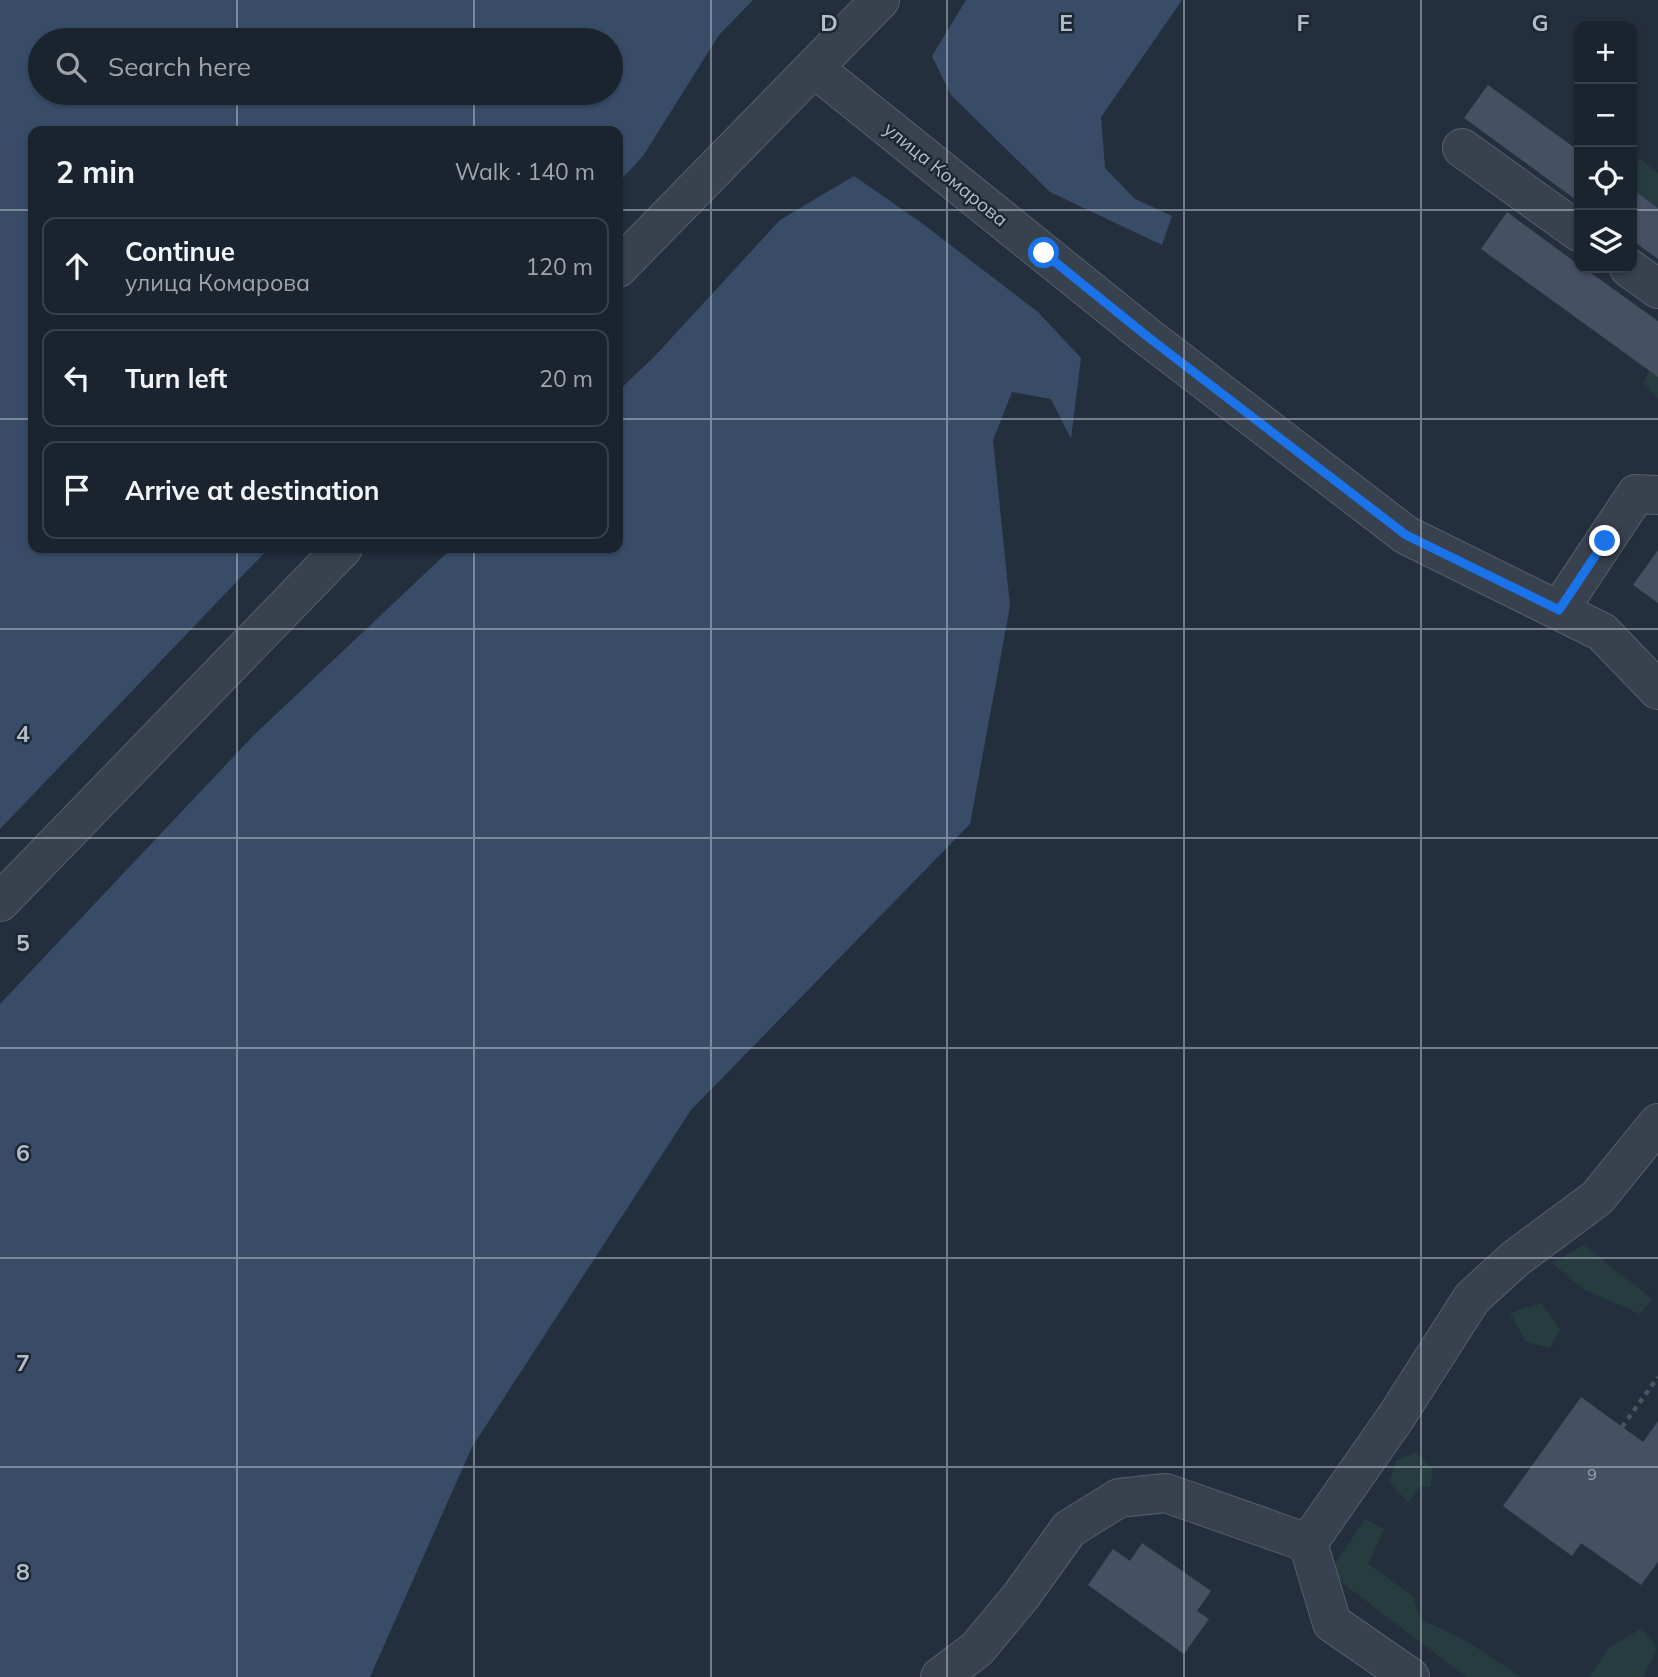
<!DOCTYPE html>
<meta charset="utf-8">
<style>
:root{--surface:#1b232e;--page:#282f3a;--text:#f1f3f6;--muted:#a0a4aa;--line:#39404a}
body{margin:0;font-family:Mulish,sans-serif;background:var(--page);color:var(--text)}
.controls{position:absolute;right:21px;top:21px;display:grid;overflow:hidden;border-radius:14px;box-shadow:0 2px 5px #0004}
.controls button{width:63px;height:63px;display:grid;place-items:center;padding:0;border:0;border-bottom:2px solid var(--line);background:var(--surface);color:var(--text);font:35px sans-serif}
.stop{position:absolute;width:21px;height:21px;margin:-16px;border:5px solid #1a73e8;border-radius:50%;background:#fff}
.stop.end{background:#1a73e8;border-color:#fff;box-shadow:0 2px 7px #0008}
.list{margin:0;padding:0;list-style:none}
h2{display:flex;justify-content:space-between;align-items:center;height:91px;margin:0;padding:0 28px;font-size:30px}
h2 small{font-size:23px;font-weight:400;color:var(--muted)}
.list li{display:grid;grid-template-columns:46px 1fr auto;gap:21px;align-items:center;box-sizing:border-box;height:98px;margin:0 14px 14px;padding:0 14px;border:2px solid var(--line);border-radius:14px}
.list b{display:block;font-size:26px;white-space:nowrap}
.list p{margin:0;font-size:23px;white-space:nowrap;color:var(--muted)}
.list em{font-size:23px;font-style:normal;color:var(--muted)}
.icon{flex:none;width:38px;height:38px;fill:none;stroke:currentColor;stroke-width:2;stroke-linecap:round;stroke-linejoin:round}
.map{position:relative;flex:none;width:1658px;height:1677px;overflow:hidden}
.search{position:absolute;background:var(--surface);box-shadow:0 2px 5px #0004;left:28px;top:28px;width:595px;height:77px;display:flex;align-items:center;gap:18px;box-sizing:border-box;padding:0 24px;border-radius:38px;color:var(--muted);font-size:26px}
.panel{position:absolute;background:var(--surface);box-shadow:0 2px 5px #0004;left:28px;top:126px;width:595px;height:427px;border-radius:14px}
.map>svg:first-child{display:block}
</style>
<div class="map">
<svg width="1658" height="1677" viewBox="0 0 1658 1677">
<rect width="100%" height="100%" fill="#242f3e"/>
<!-- green -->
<path fill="#263c3f" d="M1641,160L1658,173V229L1632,209V162Z
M1654,360L1658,363V398L1643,384Z
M1584,1245L1652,1299L1640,1314L1583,1289L1552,1263Z
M1541,1303L1560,1329L1550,1348L1526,1342L1510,1313Z
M1416,1452L1433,1469L1430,1487L1420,1486L1409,1503L1389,1482L1396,1461Z
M1365,1519L1384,1529L1368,1564L1413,1596L1421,1619L1468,1642L1521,1677H1467L1329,1573Z
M1642,1628L1657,1649L1643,1677H1589L1609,1648Z"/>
<!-- water -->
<path fill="#394c67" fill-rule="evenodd" d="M0,0H753L719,35L643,156L618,183V131H33V548H269L0,829ZM611,40V93H40V40Z
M966,0H1182L1101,117L1105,168L1135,199L1172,216L1162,245L1050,192L951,95L932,56Z
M854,176L919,221L1038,312L1081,358L1071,439L1051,399L1012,392L993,440L1010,606L970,824L691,1110L472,1447L370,1677H0V1004L254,735L452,548H618V391L654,357L780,220Z"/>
<!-- building -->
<path fill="#455162" d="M1488,85L1579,151V202L1464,118Z
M1632,189L1658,208V259L1632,240Z
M1507,212L1579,265V268H1584L1658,321V377L1481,249Z
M1658,550V603L1633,585Z
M1581,1397L1643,1442L1658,1421V1562L1641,1585L1581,1543L1572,1556L1503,1506Z
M1142,1543L1211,1591L1197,1611L1209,1619L1184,1654L1088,1585L1113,1549L1130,1561Z"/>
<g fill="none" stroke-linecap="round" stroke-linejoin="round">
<!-- minor casing -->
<g stroke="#565f6c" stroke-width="40">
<path id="minor" d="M814,68L1148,337L1406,535L1602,632L1658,690
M1462,148L1579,232
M618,268L880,0
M1629,268L1658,289
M1559,610L1636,494L1658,495
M0,902L343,548
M1308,1543L1396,1417L1472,1298L1516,1258L1597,1198L1658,1123
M940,1677L977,1649L1021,1596L1069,1529L1119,1498L1166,1493L1308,1543L1332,1623L1410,1677"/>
</g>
<!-- path -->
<path stroke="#44595c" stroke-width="4.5" stroke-dasharray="5 5" stroke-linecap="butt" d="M1622,1427L1658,1377"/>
<!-- minor -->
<use href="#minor" stroke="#38414e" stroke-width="38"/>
</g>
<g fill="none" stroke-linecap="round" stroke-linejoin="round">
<!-- route -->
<path stroke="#1a73e8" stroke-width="9" d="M1044,253L1148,337L1406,535L1559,610L1605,541"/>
</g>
<!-- grid -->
<path fill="none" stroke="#b4bcc9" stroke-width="2" stroke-opacity="0.55" d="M237,0V40M474,0V40M711,0V1677M947,0V1677M1184,0V1677M1421,0V1677M237,93V131M474,93V131M0,210H33M618,210H1579M1632,210H1658M0,419H33M618,419H1658M237,548V1677M474,548V1677M0,629H1658M0,838H1658M0,1048H1658M0,1258H1658M0,1467H1658"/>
<g text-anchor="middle" stroke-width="5" stroke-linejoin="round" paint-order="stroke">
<!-- number labels -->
<g font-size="16" fill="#98a1af">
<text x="1592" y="1480">9</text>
</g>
<!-- street labels -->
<g font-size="19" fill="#b4bcc9" stroke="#1d2633">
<text transform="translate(946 174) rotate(39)" y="7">улица Комарова</text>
</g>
</g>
<g font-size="23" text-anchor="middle" font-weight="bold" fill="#b4bcc9" stroke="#1d2633" stroke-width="5" stroke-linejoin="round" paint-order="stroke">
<text x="829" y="31">D</text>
<text x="1066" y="31">E</text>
<text x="1303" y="31">F</text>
<text x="1540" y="31">G</text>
<text x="23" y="742">4</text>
<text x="23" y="951">5</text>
<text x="23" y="1161">6</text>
<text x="23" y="1371">7</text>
<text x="23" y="1580">8</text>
</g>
</svg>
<div class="controls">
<button>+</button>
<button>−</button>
<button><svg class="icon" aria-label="locate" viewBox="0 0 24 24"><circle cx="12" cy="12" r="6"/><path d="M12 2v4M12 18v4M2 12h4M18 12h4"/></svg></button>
<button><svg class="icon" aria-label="layers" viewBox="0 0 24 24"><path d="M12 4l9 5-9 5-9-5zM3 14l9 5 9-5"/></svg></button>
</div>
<div class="stop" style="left:1044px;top:253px"></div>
<div class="stop end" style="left:1605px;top:541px"></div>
<div class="search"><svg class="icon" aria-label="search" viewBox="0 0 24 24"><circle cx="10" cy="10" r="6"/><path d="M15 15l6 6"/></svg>Search here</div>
<section class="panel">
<h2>2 min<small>Walk · 140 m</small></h2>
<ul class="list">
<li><svg class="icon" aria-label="ahead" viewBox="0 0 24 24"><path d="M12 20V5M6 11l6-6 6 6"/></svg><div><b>Continue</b><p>улица Комарова</p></div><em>120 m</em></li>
<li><svg class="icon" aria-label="left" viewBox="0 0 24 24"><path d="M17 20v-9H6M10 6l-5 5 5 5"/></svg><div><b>Turn left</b></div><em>20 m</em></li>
<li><svg class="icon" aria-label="arrive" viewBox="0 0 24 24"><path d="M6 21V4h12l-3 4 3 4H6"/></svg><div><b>Arrive at destination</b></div></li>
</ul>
</section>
</div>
